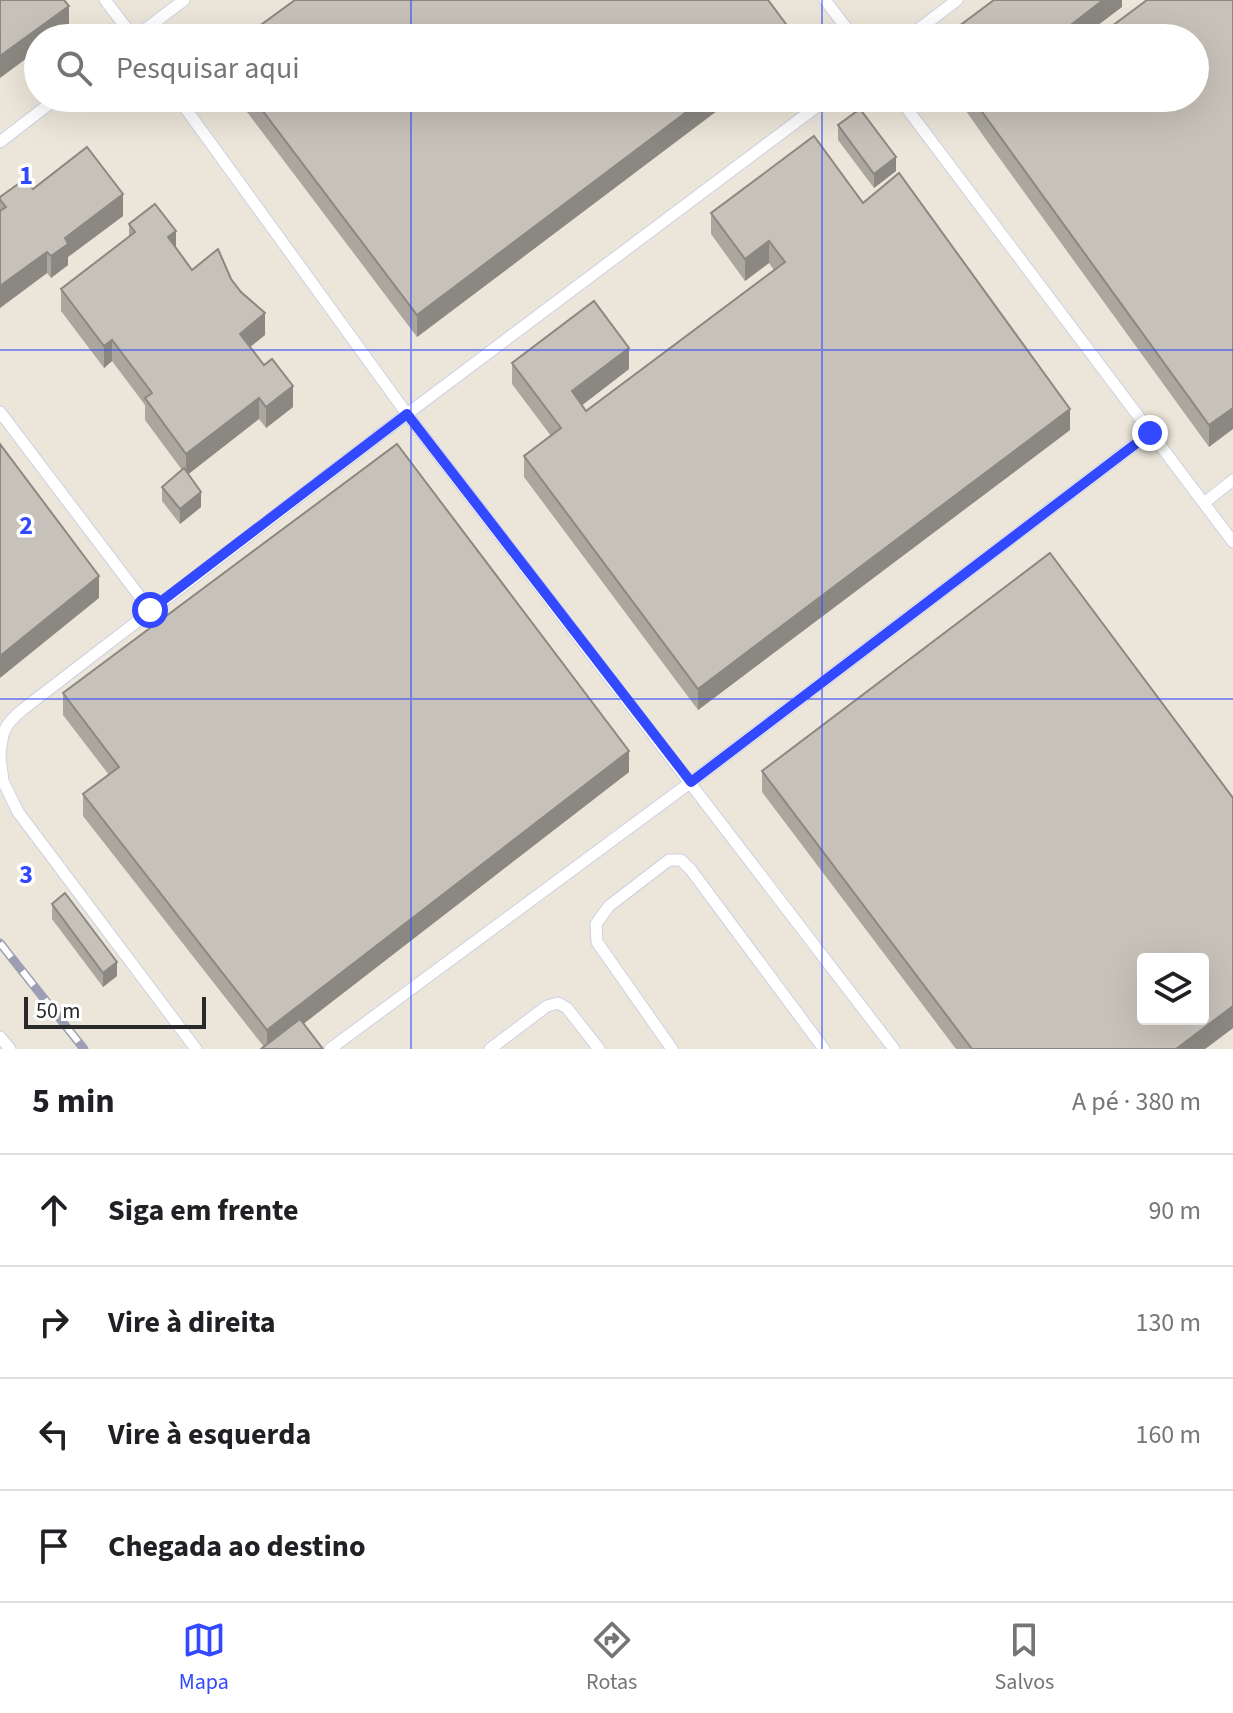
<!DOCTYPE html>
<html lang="pt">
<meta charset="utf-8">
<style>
:root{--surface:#fff;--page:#f2f2f2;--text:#202124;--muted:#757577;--line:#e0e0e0;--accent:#3349ff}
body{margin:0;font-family:"Source Sans 3",sans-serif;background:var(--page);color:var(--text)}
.controls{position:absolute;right:24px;bottom:24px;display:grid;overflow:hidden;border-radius:8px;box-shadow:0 8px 32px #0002}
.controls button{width:72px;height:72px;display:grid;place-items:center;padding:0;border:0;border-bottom:2px solid var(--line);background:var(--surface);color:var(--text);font:40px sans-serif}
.scale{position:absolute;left:24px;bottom:20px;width:182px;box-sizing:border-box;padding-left:8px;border:4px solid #292929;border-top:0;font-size:22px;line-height:28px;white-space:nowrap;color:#292929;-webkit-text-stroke:6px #fff;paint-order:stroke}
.stop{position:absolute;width:24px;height:24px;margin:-18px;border:6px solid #3349ff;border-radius:50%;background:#fff}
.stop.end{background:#3349ff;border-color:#fff;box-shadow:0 2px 8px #0008}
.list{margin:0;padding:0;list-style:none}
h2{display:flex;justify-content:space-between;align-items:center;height:104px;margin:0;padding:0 32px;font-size:34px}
h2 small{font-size:26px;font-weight:400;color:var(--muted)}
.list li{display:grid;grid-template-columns:52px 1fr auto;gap:24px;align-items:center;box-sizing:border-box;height:112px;padding:0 32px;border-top:2px solid var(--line)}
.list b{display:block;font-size:30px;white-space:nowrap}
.list em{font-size:26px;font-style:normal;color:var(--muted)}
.icon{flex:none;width:44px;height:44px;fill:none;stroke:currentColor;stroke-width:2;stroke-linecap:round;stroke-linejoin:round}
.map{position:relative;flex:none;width:1233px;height:1049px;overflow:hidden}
.search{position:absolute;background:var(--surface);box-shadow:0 8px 32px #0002;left:24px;right:24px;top:24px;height:88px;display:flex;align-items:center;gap:20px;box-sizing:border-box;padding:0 28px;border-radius:44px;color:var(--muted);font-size:30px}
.sheet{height:552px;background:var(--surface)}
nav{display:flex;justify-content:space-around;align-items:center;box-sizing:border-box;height:112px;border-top:2px solid var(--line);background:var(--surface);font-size:22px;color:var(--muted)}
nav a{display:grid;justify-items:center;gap:4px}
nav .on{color:var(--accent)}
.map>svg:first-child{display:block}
</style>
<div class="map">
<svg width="1233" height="1049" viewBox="0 0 1233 1049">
<rect width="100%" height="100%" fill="#ece5d9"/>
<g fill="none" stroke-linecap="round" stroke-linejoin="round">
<!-- service casing -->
<g stroke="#ced1e3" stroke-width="13">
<path id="service" d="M105,0L134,38L184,0
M825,0L854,38
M907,38L957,0
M178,98L407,414L894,1049
M899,98L1233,542
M0,142L57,98
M0,412L150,610
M1204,503L1233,480
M0,756C2,732 3,726 22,710L407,414L828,98
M0,757L3,781L18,812L196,1049
M0,1037L10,1049
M330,1049L691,782L1150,433
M490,1049L547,1006L558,1003L567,1008L599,1049
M672,1049L597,942L596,924L609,906L669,860H681L691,870L824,1049"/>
</g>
<!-- service -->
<use href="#service" stroke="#fff" stroke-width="11"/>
<!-- rail casing -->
<g stroke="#9c9eb4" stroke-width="9">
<path id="rail" d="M0,943L84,1049"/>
</g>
<!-- rail -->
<use href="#rail" stroke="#fff" stroke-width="6" stroke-dasharray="18" stroke-linecap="butt"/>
</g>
<!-- wall -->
<path fill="#aba79f" d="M1233,0L1209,447L987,141L957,98H1195Z
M258,27L792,38H258Z
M244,98H734L417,337L244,108Z
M838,125L896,171L874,188L838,140Z
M33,189L123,216L68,257V265L51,278L47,273L0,308V197Z
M863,203L1070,430L698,710L524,477V456L551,436L512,384V363L629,369L582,405L586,411L774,270L769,263L745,281L711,234V213Z
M129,224L176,249L192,270L231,279L265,335L250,347L293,407L266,428L259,419L188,474L201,507L180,524L162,501V487L182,470L145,420V405L112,361L104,368L61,311V289L129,237Z
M63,693L629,772L304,1023L264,1047L83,816V794L109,775L63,715Z
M762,771L1233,1028L1205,1049H956L762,792Z
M52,904L117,976L103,987L52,919Z"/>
<!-- shaded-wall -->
<path fill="#8b8882" d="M1103,0H1122V7L1081,38H1054Z
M69,6V28L55,38H38V50L0,78V56Z
M705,98H734L417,337V315Z
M896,157V171L874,188V174Z
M123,194V216L68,257V265L51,278V256L65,238Z
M176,231V253L168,237Z
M769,241V263L745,281V259Z
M47,252V273L0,308V286Z
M265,313V335L240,355V334Z
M112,340V361L104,368V346Z
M629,348V369L572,413V391Z
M293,386V407L266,428V407Z
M259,398V419L186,476V454Z
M1233,408V429L1209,447V425Z
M1070,409V430L698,710V689Z
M201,492V507L180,524V509Z
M99,576V598L0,678V656Z
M629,751V772L271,1049H267V1030Z
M117,962V976L103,987V973Z
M1233,1006V1028L1205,1049H1176Z"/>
<!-- building -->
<path fill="#c7c2b9" stroke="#8b8882" stroke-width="2" fill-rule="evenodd" d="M0,0H64L69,6L0,56Z
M295,0H768L792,32L785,38H267L258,27Z
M994,0H1103L1054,38H943Z
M1147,0H1233V408L1209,425L972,98H1195V38H1096Z
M253,98H705L417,315Z
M860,109L896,157L874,174L838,125Z
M814,136L863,203L899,173L1070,409L698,689L524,456L561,428L512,363L594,301L629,348L572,391L586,411L785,262L769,241L745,259L711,213Z
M87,147L123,194L65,238L68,244L51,256L47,252L0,286V211L6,207L0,200V197L25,179L33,189Z
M155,204L176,231L168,237L192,270L218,249L231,279L241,292L265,313L240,334L264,365L272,359L293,386L266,407L259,398L186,454L145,398L152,393L112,340L104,346L61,289L135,232L129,224Z
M0,444L99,576L0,656Z
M397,444L629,751L267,1030L83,794L119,767L63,693Z
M184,468L201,492L180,509L162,487Z
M1050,553L1233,798V1006L1176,1049H972L762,771ZM1143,959H1203V1019H1143Z
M65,893L117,962L103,973L52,904Z
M300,1019L323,1049H261Z"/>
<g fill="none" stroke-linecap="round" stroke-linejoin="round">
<!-- route -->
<path stroke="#3349ff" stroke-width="10" d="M150,610L407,414L691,782L1150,433"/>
</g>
<!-- grid -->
<path fill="none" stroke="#3349ff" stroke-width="2" stroke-opacity="0.55" d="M411,0V38M822,0V38M411,98V1049M822,98V1049M0,350H1233M0,699H1233"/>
<g font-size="26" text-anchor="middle" font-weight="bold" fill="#3349ff" stroke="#fff" stroke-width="7" stroke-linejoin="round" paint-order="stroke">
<text x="26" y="184">1</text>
<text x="26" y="534">2</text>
<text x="26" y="883">3</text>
</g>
</svg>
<div class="controls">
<button><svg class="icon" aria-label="layers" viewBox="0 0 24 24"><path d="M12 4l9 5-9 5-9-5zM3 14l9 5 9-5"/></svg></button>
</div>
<div class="scale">50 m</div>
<div class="stop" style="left:150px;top:610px"></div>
<div class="stop end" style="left:1150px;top:433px"></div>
<div class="search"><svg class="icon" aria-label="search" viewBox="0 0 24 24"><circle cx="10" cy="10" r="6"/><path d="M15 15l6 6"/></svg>Pesquisar aqui</div>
</div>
<section class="sheet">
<h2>5 min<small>A pé · 380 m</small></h2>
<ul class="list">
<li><svg class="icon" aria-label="ahead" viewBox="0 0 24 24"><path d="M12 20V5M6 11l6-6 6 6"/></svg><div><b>Siga em frente</b></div><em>90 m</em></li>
<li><svg class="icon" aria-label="right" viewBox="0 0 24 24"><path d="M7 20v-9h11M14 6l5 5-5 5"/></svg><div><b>Vire à direita</b></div><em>130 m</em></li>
<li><svg class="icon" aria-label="left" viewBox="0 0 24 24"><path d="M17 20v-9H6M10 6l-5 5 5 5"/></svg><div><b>Vire à esquerda</b></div><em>160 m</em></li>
<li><svg class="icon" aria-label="arrive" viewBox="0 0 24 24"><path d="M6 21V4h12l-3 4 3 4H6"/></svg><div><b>Chegada ao destino</b></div></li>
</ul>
</section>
<nav>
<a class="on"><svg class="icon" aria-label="map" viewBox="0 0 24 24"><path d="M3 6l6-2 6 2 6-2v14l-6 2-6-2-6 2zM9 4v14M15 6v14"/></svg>Mapa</a>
<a><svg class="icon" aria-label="directions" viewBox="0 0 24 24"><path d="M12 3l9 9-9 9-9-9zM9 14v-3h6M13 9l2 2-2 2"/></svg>Rotas</a>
<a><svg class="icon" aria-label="saved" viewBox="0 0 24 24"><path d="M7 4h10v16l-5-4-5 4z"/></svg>Salvos</a>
</nav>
